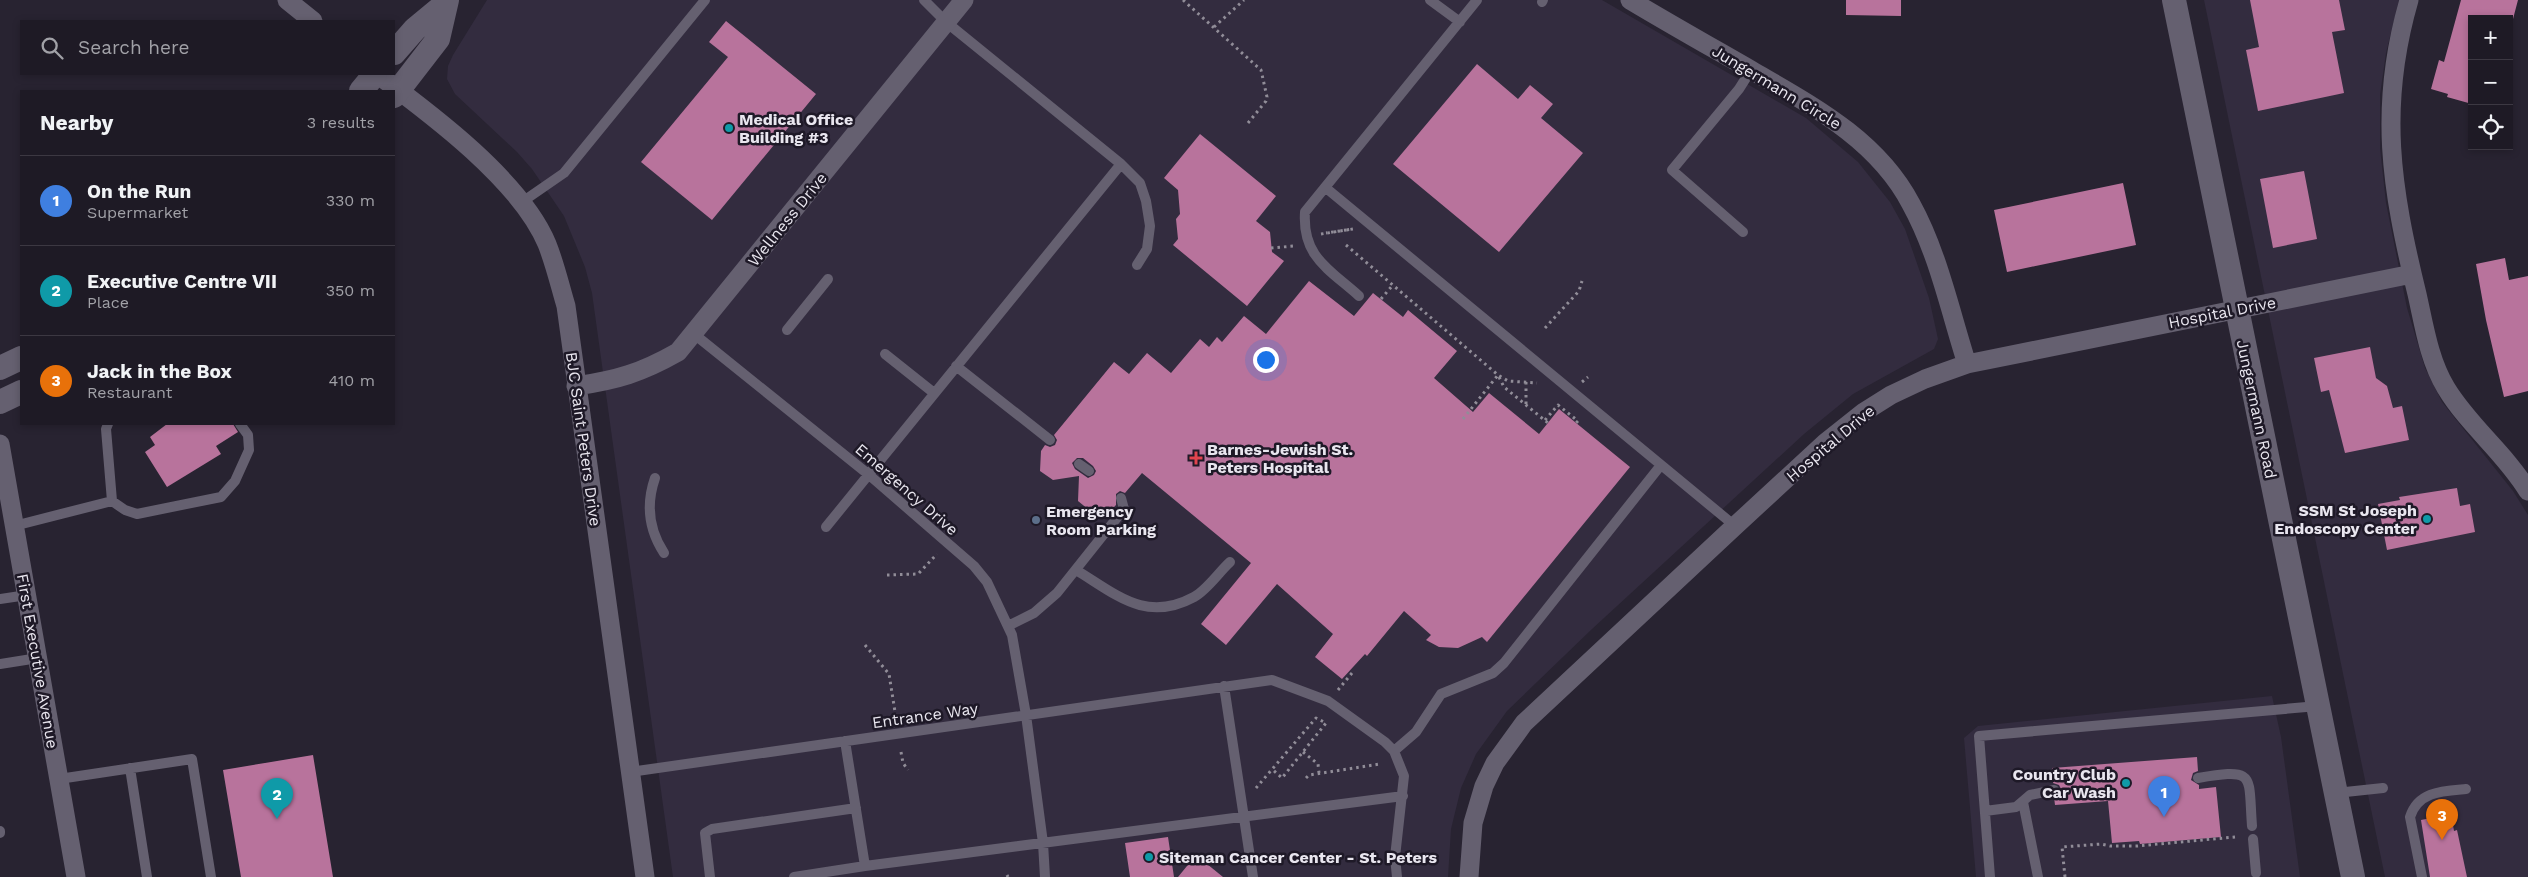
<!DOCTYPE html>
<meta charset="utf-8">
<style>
:root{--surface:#1e1a25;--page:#26232d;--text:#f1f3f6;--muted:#a1a1a7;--line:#3c3842;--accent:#d93025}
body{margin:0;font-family:"Work Sans",sans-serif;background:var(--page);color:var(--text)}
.controls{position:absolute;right:15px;top:15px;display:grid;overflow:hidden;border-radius:0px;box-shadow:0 2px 8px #0003}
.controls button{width:45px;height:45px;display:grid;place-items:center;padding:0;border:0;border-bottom:1px solid var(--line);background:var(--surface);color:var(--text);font:25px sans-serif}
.you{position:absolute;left:1265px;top:359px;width:18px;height:18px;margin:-12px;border:4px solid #fff;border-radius:50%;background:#1a73e8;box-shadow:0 0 0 8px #1a73e833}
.badge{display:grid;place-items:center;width:32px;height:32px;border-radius:50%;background:var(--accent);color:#fff;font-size:16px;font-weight:700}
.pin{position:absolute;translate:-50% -41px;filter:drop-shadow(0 1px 2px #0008)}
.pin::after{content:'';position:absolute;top:26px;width:18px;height:15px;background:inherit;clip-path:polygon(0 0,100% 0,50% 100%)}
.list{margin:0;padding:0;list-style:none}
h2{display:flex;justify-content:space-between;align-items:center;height:65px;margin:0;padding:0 20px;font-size:21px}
h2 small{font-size:16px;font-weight:400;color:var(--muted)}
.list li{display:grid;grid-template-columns:32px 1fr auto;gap:15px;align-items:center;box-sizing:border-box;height:90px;padding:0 20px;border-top:1px solid var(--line)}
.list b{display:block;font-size:19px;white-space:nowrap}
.list p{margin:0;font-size:16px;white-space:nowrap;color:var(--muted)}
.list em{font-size:16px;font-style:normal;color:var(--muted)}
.icon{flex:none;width:28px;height:28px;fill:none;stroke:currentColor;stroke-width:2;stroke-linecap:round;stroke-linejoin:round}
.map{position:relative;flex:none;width:2528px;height:877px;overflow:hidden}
.search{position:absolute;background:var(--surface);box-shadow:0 2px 8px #0003;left:20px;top:20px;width:375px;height:55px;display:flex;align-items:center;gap:12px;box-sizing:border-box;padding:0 18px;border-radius:0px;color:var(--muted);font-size:19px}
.panel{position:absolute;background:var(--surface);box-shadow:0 2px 8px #0003;left:20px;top:90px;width:375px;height:335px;border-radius:0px}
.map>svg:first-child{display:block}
</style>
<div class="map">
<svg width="2528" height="877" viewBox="0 0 2528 877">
<rect width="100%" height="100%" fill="#282331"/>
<!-- built -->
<path fill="#332c3f" d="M487,0H1602L1806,118L1858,162L1890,202L1905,229L1929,298L1938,339L1934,349L1853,394L1804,434L1592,629L1507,711L1476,754L1461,788L1451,829L1448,877H673L592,293L585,267L564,216L532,169L517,152L455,94L447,79L448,66L453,55Z
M2204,0H2399L2386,53L2380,95V148L2386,203L2407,308L2425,368L2442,402L2513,491L2528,515V877H2385Z
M2272,696L2281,737L2300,877H1976L1964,738L1978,726Z"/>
<!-- building -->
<path fill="#b8739c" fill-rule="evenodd" d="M1846,0H1901V16L1846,15Z
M2250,0H2339L2345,30L2332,32L2344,93L2258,111L2246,50L2259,47Z
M2461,0H2518L2513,19H2472V104L2447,97L2448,94L2431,89L2439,60L2444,62Z
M726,21L816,94L712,220L641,162L728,57L709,42Z
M1477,64L1518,99L1530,85L1553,104L1541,118L1583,153L1499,252L1393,164Z
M1200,134L1276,196L1256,221L1270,232L1272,252L1284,261L1247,306L1173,245L1178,239L1176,219L1180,214L1178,190L1164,178Z
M2304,171L2317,239L2273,248L2260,179Z
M2123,183L2136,245L2007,272L1994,210Z
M2505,258L2509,280L2528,276V391L2504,397L2486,320L2476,264Z
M1309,281L1354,316L1373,293L1403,317L1408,310L1457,351L1434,378L1473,412L1489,393L1539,434L1559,409L1630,467L1487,642L1482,637L1458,648L1439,647L1426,640L1431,635L1404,611L1367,656L1365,654L1342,679L1315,657L1333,634L1277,584L1226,645L1201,624L1251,563L1142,473L1125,493L1120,491L1116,494V505L1111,510L1094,514L1078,501L1079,476L1053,480L1040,471L1041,451L1045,445L1050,447L1055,445L1057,440L1054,435L1114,362L1129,374L1147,353L1171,373L1200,339L1209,347L1217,337L1222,342L1244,316L1266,334ZM1077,458H1083L1093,466L1096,471L1094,475L1088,478L1075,469L1072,463Z
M2370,347L2376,378L2387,386L2393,408L2402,406L2409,440L2345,453L2329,390L2321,392L2314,358Z
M167,424H233L238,432L216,446L221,454L167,487L145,452L155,445L150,437Z
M2457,488L2460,506L2470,504L2475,532L2387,550L2378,504L2400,500L2399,497Z
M313,755L333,877H241L223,770Z
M2197,757L2198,771L2193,773L2191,780L2199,785V789L2216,787L2221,837L2140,844L2139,841L2112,843L2108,801L2055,805L2054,797L2059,795L2061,789L2059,785L2053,783L2052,768Z
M2451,814L2454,831L2457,830L2467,877H2430L2421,820Z
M1168,837L1174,877H1130L1125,843Z
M1196,855L1223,877H1178Z"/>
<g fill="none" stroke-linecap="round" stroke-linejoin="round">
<!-- path -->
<path stroke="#918d98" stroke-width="3" stroke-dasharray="2.5 4" stroke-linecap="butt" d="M1183,0L1261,70L1267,97L1266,101L1248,123
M1214,27L1244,0
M1321,234L1353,229L1326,233
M1346,245L1498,375L1508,381L1537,383
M1271,248L1294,246
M1381,299L1392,286
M1545,328L1579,291L1582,281
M1526,382V404
M1582,382L1588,377
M1463,419L1498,375L1504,387L1548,423
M1545,420L1558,405L1578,421L1576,423
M887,575L918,574L937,554
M865,645L889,674L896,718
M1338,690L1352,673
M901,752L903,763L908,770
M1303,752L1318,764L1319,773
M1306,778L1309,775L1380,764
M1256,788L1316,718L1326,723L1282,778L1272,769
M1007,875L1008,877
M2065,877L2062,847L2101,844L2110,846H2137L2235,837"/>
<!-- service -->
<path stroke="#656070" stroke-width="10" d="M924,0L946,22L1121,164L1140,183L1146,201L1150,226L1147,249L1137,265
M1430,0L1460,22
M1542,2L1543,0
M1326,188L1735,526
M522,202L564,173L705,0
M1743,232L1672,170L1739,89L1751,70
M1359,296C1329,269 1302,257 1305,212L1477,0
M787,330L828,279
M694,334L868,474L974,566L987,582L1012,635L1026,715L1043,843L1045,877
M885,354L934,393
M956,366L1050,440
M108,424L106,429L112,501L125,510L137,514L221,497L235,481L249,450L248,435L240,424
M1079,464L1089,471
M655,478C646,504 649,530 664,553
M14,526L112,501
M826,527L1121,164
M1076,570C1117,595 1146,623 1194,597C1207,590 1219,572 1230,562
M0,599L27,595
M1008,626L1034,613L1057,593L1124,509L1121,498
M0,664L38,658
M1224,686L1253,877
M845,741L865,866L1403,796
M1394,751L1416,732L1441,694L1493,673L1504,663L1661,465
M130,768L147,877
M630,772L1272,680L1328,701L1385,742L1394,751L1404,776L1395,857L1397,877
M2198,778C2257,768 2248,774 2252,826
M59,779L192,759L211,877
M2336,793L2383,788
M2023,802L2038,877
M1985,811L2016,807L2030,795L2054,790
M0,831V833
M2253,839L2256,873
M710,877L705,833L712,829L856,808
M794,877L865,866
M1990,877L1979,736L2318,706
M2422,877L2410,817C2418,791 2443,791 2466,789"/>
<!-- minor -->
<path stroke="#656070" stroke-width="19" d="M287,0L313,21
M1630,0C1670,24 1711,47 1751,70C1811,105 1877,139 1911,204C1938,253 1950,311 1967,364
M2409,0C2378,107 2391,188 2417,294C2424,325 2429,360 2446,388C2469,426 2505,453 2528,491
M377,74C431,114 521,181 547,244C555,264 560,286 566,306L645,877
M576,386C617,380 641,373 678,352L964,0
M0,444L76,877
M1469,877L1473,823L1484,786L1495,763L1524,723L1735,526L1825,443L1864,412L1891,395L1925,379L1967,364L2412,274"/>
<!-- tertiary -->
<path stroke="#656070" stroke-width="24" d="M2174,0L2353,877
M394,53L415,29L444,5
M361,91L375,74
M394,96L438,39L447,0
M0,368L21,358
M0,402L21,392"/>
</g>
<!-- markers -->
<g fill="#0f9aa8" stroke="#1e1927" stroke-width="2">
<circle cx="729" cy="128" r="5"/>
<circle cx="2427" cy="519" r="5"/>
<circle cx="2126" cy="783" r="5"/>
<circle cx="1149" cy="857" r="5"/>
</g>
<path fill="#e0444e" stroke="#1e1927" stroke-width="2" d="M1193.5 450.5h5v5h5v5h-5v5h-5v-5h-5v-5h5z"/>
<circle fill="#5c6f8a" stroke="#1e1927" stroke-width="2" cx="1036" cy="520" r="5"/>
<g text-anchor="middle" stroke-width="5" stroke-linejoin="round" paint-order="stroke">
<!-- street labels -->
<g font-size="16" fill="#e9e6ef" stroke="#1e1927">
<text transform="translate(1777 87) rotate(31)" y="6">Jungermann Circle</text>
<text transform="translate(787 219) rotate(-51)" y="6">Wellness Drive</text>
<text transform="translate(2222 312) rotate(-11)" y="6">Hospital Drive</text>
<text transform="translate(2257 409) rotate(78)" y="6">Jungermann Road</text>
<text transform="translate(584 439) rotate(82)" y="6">BJC Saint Peters Drive</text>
<text transform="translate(1830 443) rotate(-40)" y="6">Hospital Drive</text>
<text transform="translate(907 489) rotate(41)" y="6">Emergency Drive</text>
<text transform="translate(38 661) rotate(80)" y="6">First Executive Avenue</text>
<text transform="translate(925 715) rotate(-8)" y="6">Entrance Way</text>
</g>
<!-- poi labels -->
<g font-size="16" font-weight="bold" fill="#e9e6ef" stroke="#1e1927" text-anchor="start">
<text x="739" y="125">Medical Office<tspan x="739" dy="18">Building #3</tspan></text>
<text x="1207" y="455">Barnes-Jewish St.<tspan x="1207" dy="18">Peters Hospital</tspan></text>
<text x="2417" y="516" text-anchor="end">SSM St Joseph<tspan x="2417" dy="18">Endoscopy Center</tspan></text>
<text x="1046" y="517">Emergency<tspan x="1046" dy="18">Room Parking</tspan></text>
<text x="2116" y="780" text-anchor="end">Country Club<tspan x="2116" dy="18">Car Wash</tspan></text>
<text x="1159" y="863">Siteman Cancer Center - St. Peters</text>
</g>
</g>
</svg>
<div class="controls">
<button>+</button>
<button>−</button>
<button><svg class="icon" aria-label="locate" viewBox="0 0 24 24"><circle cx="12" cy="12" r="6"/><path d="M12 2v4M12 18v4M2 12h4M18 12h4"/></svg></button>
</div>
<div class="you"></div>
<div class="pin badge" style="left:2164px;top:817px;background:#3f7fe0">1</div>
<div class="pin badge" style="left:277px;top:819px;background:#0f9aa8">2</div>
<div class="pin badge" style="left:2442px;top:840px;background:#e8710a">3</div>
<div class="search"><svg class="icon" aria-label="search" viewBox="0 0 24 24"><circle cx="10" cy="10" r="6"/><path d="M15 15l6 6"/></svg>Search here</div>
<section class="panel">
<h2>Nearby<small>3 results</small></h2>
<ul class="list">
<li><span class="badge" style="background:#3f7fe0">1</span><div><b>On the Run</b><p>Supermarket</p></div><em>330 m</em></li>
<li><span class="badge" style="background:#0f9aa8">2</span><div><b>Executive Centre VII</b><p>Place</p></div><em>350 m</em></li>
<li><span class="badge" style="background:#e8710a">3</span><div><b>Jack in the Box</b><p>Restaurant</p></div><em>410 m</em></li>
</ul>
</section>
</div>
